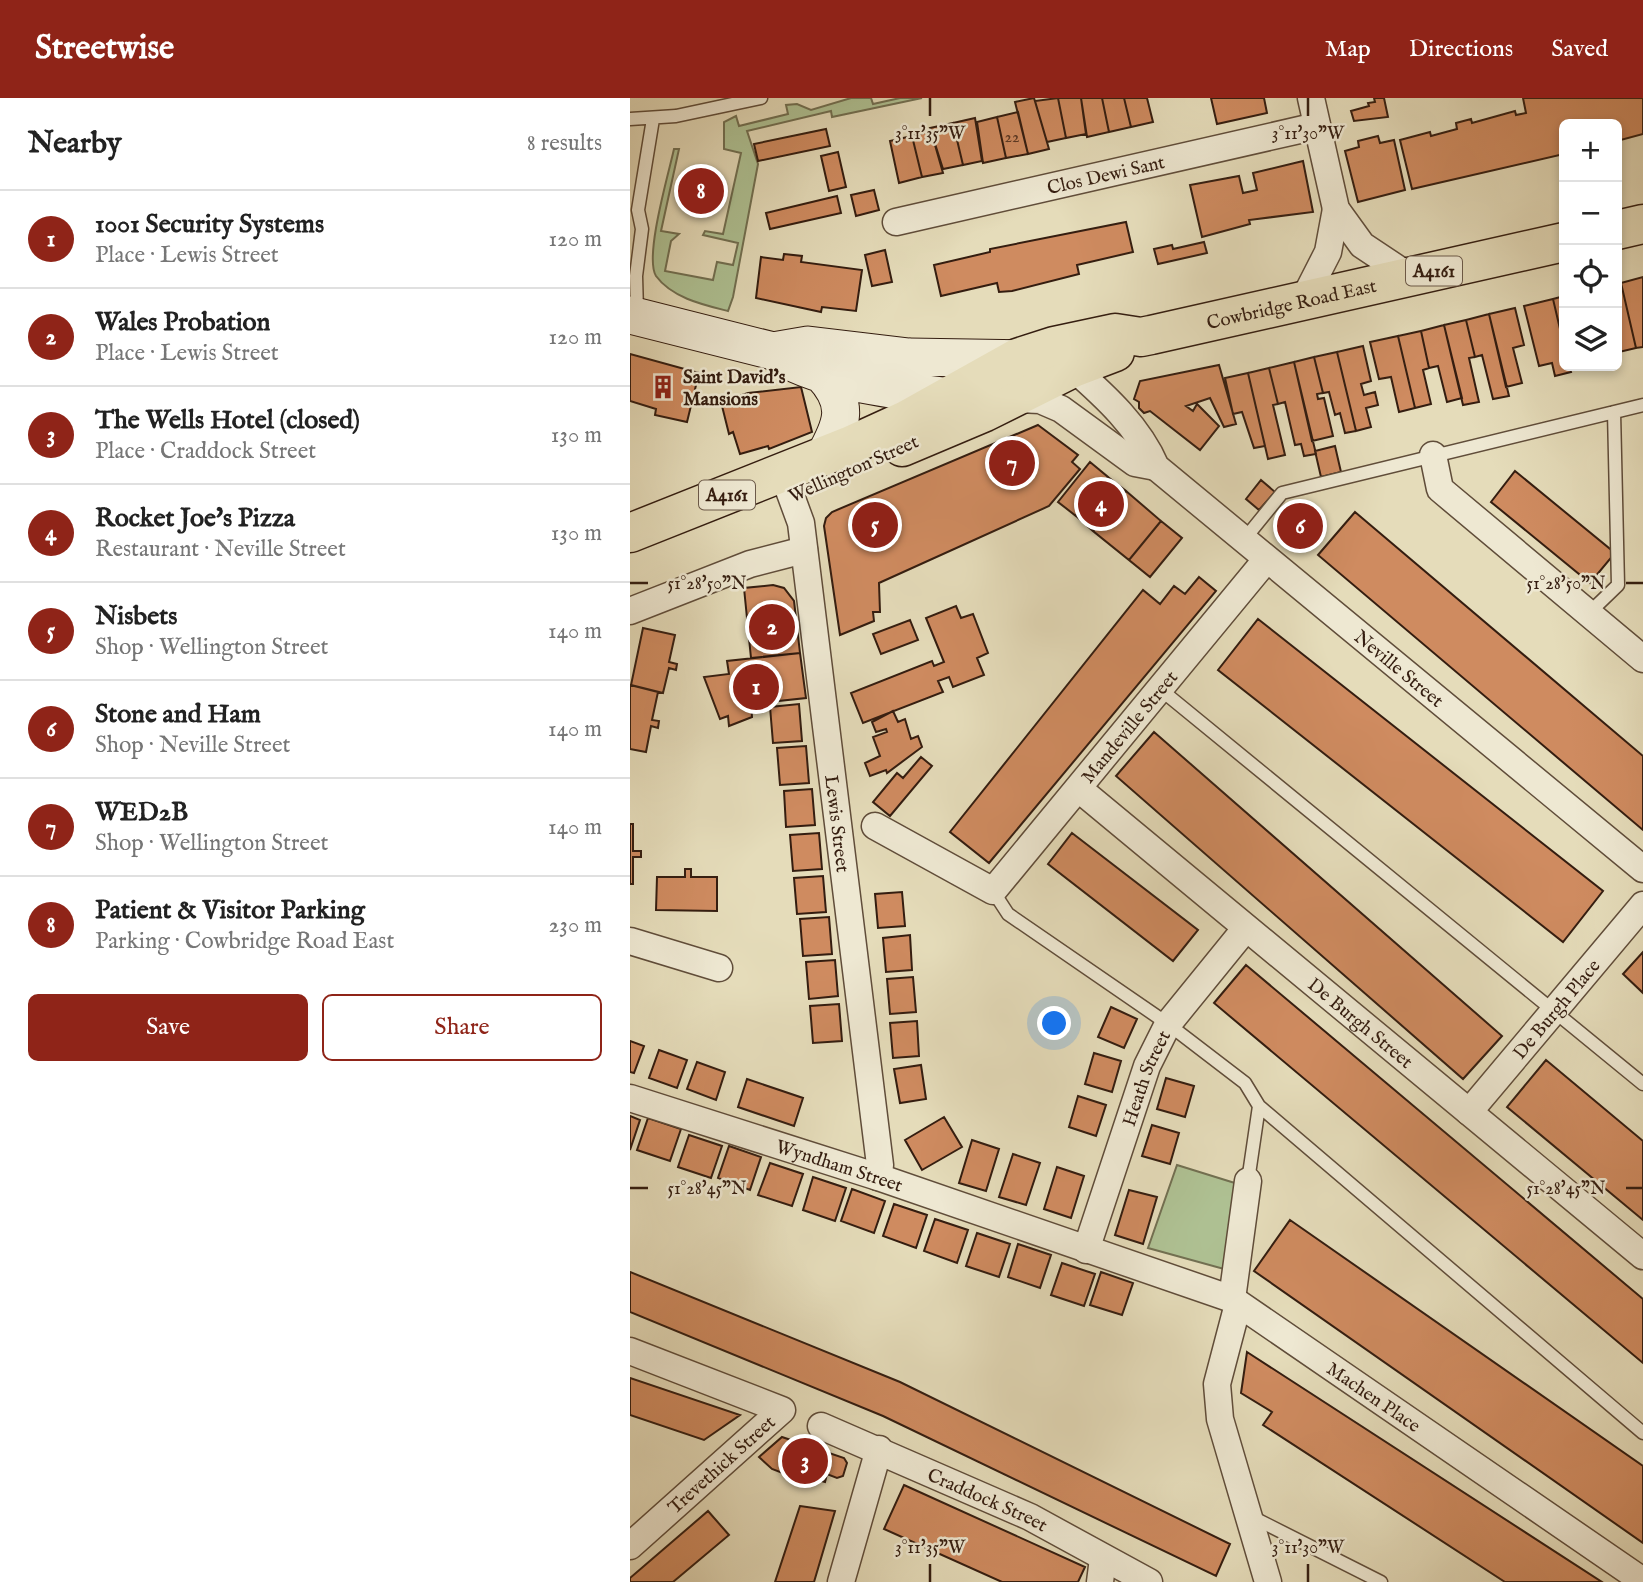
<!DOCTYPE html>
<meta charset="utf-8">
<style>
:root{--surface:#fff;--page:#f6f6f6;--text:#222;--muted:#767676;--line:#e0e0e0;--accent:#8f2418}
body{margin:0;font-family:"IM FELL English",serif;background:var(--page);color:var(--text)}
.controls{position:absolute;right:21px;top:21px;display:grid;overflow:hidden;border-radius:10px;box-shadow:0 4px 10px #0003}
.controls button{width:63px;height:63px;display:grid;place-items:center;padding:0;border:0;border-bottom:2px solid var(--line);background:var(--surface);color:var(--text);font:35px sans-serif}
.you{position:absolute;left:425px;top:926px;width:24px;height:24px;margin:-18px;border:5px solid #fff;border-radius:50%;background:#1a73e8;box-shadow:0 0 0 10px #1a73e833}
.badge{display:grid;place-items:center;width:46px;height:46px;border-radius:50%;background:var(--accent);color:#fff;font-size:23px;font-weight:700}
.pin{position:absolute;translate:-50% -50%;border:4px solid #fff;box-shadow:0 2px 7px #0006}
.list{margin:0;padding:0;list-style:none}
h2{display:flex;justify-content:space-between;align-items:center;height:91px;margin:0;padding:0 28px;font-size:30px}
h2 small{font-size:23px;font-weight:400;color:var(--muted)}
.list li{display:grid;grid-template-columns:46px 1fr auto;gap:21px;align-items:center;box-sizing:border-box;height:98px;padding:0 28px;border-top:2px solid var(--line)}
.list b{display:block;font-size:26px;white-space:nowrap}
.list p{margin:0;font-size:23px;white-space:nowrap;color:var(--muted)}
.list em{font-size:23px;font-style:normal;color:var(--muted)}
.actions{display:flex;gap:14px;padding:21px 28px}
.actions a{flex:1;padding:16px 0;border:2px solid var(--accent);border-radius:10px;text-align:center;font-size:24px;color:var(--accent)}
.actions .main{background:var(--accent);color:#fff}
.icon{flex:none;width:38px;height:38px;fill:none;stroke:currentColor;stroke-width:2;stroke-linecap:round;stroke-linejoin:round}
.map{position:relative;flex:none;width:1013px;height:1484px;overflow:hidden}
header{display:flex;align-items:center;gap:42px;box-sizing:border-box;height:98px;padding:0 35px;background:var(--accent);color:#fff}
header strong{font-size:33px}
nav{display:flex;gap:38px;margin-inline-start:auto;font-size:24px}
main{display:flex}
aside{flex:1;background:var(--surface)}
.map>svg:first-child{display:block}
</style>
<header>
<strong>Streetwise</strong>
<nav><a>Map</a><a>Directions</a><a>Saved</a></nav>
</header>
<main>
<aside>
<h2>Nearby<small>8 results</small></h2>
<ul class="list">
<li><span class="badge">1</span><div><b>1001 Security Systems</b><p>Place · Lewis Street</p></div><em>120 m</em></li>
<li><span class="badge">2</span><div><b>Wales Probation</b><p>Place · Lewis Street</p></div><em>120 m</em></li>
<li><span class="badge">3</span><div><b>The Wells Hotel (closed)</b><p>Place · Craddock Street</p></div><em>130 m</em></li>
<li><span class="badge">4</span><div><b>Rocket Joe's Pizza</b><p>Restaurant · Neville Street</p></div><em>130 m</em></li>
<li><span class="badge">5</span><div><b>Nisbets</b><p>Shop · Wellington Street</p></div><em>140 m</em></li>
<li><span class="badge">6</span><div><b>Stone and Ham</b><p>Shop · Neville Street</p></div><em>140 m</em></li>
<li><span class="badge">7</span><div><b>WED2B</b><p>Shop · Wellington Street</p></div><em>140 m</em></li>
<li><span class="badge">8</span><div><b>Patient &amp; Visitor Parking</b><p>Parking · Cowbridge Road East</p></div><em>230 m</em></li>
</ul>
<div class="actions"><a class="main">Save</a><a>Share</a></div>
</aside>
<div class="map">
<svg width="1013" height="1484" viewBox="0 0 1013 1484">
<rect width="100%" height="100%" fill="#e5dcba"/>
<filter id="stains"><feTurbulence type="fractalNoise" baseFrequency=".00286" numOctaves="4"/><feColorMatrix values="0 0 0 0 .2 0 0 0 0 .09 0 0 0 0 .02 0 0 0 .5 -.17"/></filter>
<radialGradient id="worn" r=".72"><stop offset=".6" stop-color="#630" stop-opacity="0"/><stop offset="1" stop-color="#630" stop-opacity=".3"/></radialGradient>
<!-- green -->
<path fill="#afc294" stroke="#727052" stroke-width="2" d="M221,0H241L243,6L270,0H292L202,19L201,13L117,33L128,66L103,199L98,213C74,207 42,200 26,178C14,159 39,74 44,51H49L31,133L49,136L41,143L35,173L83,182L87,164L103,167L108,145L73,137L75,133L93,136L111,55L94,51V24L106,18L109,28L158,16L156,7L167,6L181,12Z
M547,1067L608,1086L594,1171L518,1150Z"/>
<!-- building -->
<path fill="#cf8b60" stroke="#341d10" stroke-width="2" d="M404,0L419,51L398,56L385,4Z
M428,0L436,40L417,44L405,3Z
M428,0H451L456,36L436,40Z
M451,0H472L479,34L457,39Z
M472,0H494L501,29L479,34Z
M494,0H517L523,24L501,29Z
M581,0H634L637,15L587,26Z
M744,0H754L758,19L724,23L721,13L739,8L738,5L745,4Z
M893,0H1013V36L987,43V26H934V56L782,91L770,42L800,34L801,38L827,31L826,25L841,21L842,25L885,13L886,17L896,15Z
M388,14L398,56L376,60L367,19Z
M367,19L376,60L353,65L347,24Z
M345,20L352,63L333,67L323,25Z
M323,25L333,67L313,71L300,30Z
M196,31L200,48L128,63L124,46Z
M301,33L313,75L292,79L282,38Z
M282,38L292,79L269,85L260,43Z
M748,38L750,45L764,42L775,92L728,104L715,53L729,49L728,43Z
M208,54L216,89L199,93L191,58Z
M673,63L683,114L619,122L620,126L572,139L560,87L609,78L613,95L627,92L623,75Z
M244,92L249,112L226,118L221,97Z
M207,98L211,115L140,131L136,115Z
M496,124L503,154L447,167L449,176L382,193L369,194L367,185L311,198L304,167L360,154V151Z
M574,144L577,155L528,166L524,151L542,147L543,151Z
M255,152L262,184L242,188L235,157Z
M154,156L172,158L171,164L232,172L226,213L192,209L191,214L126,200L131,159L153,162Z
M1013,179V249L1006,250L991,185Z
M991,185L1006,250L989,254L987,186Z
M934,198V248L923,201Z
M923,201L934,248V268H939L941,274L925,278L922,265L909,268L894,208Z
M885,210L894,247L883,250L892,285L876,289L859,216Z
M859,216L879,298L863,301L852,257L845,259L836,222Z
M836,222L845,259L839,260L849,304L833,307L814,227Z
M814,227L832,300L817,304L808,268L799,270L791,233Z
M791,233L799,270L793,272L801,306L785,310L768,238Z
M768,238L785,310L769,314L761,279L749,281L740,244Z
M733,248L741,283L731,286L734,297L745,294L748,307L736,310L741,329L726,333L707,254Z
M707,254L726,333L715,335L710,315L705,317L699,294L693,295L684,259Z
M0,256L69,275L57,324L25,317L26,311L0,303Z
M684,259L693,295L687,296L688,301L694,300L703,338L682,343L664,264Z
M664,264L686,356L674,358L671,346L665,347L655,304L648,306L639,270Z
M589,267L606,326L594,329L580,300L556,308L563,313L567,306L589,328L570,352L520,313L514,315L509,310V304L504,301L510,283Z
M639,270L648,306L643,307L655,357L638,361L618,275Z
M618,275L635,348L624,350L612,314L603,316L595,280Z
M171,289L182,334L139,351L138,348L110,356L103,334L99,336L91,304L118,295Z
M408,327L448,357L442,364L450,371L419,408L249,485L250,514H243L244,523L210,537L194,428L196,420L202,414Z
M705,348L711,374L691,379L685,353Z
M460,364L478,379L446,418L428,404Z
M885,373L985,455L960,485L861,404Z
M478,379L496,393L463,433L446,418Z
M631,382L645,394L629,412L616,401Z
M496,393L531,423L499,462L463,433Z
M725,414L1013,658V732L688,457Z
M531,423L552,440L520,479L499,462Z
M569,479L586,493L359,765L320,734L513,492L530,506L544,488L555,496Z
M143,487L154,490L164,503L170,555L121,560L114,490Z
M326,508L331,520L343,516L358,555L347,560L354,577L323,589L319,579L308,583L313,594L233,625L221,595L302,563L304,568L314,564L296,520Z
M628,521L973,793L933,844L588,572Z
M280,522L288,542L251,556L243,536Z
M13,530L45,537L39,564L47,566L46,572L39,570L33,595L1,587Z
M170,555L176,600L121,606L122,619L99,628L98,618L90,621L74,579L99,576L97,563Z
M0,587L28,594L22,622L29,623L28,630L21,628L16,654L0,651Z
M169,606L172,643L143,645L140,609Z
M263,613L268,624L275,621L281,641L288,638L292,649L257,675L256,672L240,678L235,665L250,658L243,639L257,634L256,631L246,634L242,624Z
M524,634L872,938L833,981L486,678Z
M176,648L179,685L150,687L147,650Z
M291,659L302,668L260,718L243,704L267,675L273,680Z
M182,691L185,727L156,729L154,693Z
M0,726H3V753H11V759H3V786H0Z
M189,735L192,771L163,773L160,737Z
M442,735L568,832L543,863L418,766Z
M55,771H61V779H87V813L26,812L27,779H55Z
M193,778L196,814L167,816L164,780Z
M272,794L275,828L248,830L245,796Z
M199,819L202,856L173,858L170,821Z
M280,837L282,872L256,874L253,840Z
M1013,854V895L993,876Z
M205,862L208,898L179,901L176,864Z
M616,867L1013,1201V1265L584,905Z
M283,879L286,914L260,916L257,881Z
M209,906L212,943L183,945L180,908Z
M481,909L507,921L494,950L468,939Z
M287,923L289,958L263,960L260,925Z
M0,943L14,948L4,975L0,974Z
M29,952L57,962L47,990L19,980Z
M464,955L491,963L482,994L455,986Z
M916,962L1013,1043V1122L877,1009Z
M67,964L95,974L86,1002L57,991Z
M291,967L296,1001L270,1005L264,971Z
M536,980L564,988L555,1019L527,1011Z
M117,981L173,1000L164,1028L108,1009Z
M448,998L476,1007L466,1038L439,1029Z
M0,1018L10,1022L0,1052Z
M314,1019L332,1049L292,1072L275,1042Z
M18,1020L51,1031L40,1063L7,1052Z
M522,1027L549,1035L540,1066L512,1058Z
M59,1037L92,1048L81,1080L48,1069Z
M342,1042L369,1051L356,1093L329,1085Z
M99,1048L131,1059L120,1092L88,1080Z
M383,1056L410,1065L396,1107L369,1099Z
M140,1065L173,1076L162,1108L128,1097Z
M427,1069L454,1078L441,1120L414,1111Z
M183,1079L216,1090L205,1123L173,1112Z
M222,1091L255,1103L244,1135L211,1123Z
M499,1092L527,1099L513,1146L485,1137Z
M264,1106L297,1117L286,1150L253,1138Z
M305,1121L338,1132L327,1165L294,1153Z
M660,1122L1013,1368V1445L624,1173Z
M347,1135L380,1146L369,1179L336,1168Z
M388,1146L421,1157L410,1190L378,1179Z
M432,1165L465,1176L454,1208L421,1197Z
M0,1174L270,1284L600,1446L586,1478L253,1318L0,1214Z
M471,1174L503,1185L492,1217L460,1207Z
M617,1254L972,1484H875L633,1327L642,1314L611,1295Z
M0,1280L110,1317L74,1342L0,1317Z
M152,1339L214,1360L217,1365L213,1378L207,1380L197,1376L195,1384L188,1382L184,1387L142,1371L129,1359Z
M274,1387L455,1469L448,1484H372L254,1431Z
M170,1408L205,1413L184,1484H145Z
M78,1413L99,1437L43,1484H0V1480Z"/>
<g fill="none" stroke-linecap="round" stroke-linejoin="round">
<!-- lane casing -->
<g stroke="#604d3a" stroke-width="15">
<path id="lane" d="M0,21L46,18L131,0
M7,214L6,178L12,131L8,112L23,21
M613,443L652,395L1013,307
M959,515L988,487L984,314
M530,591L1013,986
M363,793L378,816L538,926L615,985L629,1008L1013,1335
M618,1083L629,1008
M620,1418L751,1484"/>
</g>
<!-- street casing -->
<g stroke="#604d3a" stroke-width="29">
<g id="street">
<path d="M681,0L706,111L732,147L780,179"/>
<path id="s1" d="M266,124L687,28"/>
<path d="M673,203L698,154L706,111"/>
<path id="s2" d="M443,270C475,298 509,329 526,369L1013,771"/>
<path d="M383,301L410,302L431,311L505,365L526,369"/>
<path d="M803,357L810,391L1013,561"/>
<path id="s3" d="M153,376L171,425L250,1067L248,1079"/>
<path d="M0,513L120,466L174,452"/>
<path id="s4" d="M449,691L1013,1158"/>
<path id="s5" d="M245,728L363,793L636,462"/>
<path d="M0,843L89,870"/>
<path id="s6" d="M0,1000L248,1079L602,1201L1013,1483"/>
<path id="s7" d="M839,1014L1013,807"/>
<path id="s8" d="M456,1152L517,968L538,926L616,830"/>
<path d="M602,1201L618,1083"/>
<path d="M608,1206L587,1286L590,1321L638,1484"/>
<path d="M0,1253L152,1312L0,1448"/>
<path id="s9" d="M191,1328L400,1419L519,1484"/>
<path d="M211,1484L249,1351"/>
<path d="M470,1484L473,1460"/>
</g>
</g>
<!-- secondary casing -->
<g stroke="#341d10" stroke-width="39">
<path id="secondary" d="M0,217L143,253L178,247L279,259L396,261
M143,253C187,286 282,294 337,301
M192,276C220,306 213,325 194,359"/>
</g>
<!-- primary casing -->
<g stroke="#341d10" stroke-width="41">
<g id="primary">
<path d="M987,132L1013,126"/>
<path d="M272,349L355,314L443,270L485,254"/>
<path id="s10" d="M0,435L219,348L276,322L387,260L424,248L485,235L511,239L521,237L934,144"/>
</g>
</g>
<!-- lane -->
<use href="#lane" stroke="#eee8d2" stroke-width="12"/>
<!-- street -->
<use href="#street" stroke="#eee8d2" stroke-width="26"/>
<!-- secondary -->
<use href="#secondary" stroke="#eee8d2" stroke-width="37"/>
<!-- primary -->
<use href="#primary" stroke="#e5dcba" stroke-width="38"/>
</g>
<!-- ticks -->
<path fill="none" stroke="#341d10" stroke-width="2.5" d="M300,0V18M678,0V18M0,485H18M996,485H1013M0,1090H18M996,1090H1013M300,1466V1484M678,1466V1484"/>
<!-- icons -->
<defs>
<g id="building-bare" transform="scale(1.89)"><path d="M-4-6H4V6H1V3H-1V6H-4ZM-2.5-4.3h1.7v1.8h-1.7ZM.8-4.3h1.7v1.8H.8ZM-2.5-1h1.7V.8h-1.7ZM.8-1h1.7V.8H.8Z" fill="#8f2418" stroke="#eee8d2" stroke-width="2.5" paint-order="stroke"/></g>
</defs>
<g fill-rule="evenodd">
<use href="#building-bare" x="33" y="289"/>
</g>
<g text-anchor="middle" stroke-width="5" stroke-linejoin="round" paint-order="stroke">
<!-- number labels -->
<g font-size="16" fill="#5b3824">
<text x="382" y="44">22</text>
</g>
<!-- shield labels -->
<g fill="#eee8d2" stroke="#6c5a4a" stroke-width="2">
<rect x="776" y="158.5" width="56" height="29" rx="5"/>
<rect x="69" y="382.5" width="56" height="29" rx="5"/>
</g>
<g font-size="18" font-weight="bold" fill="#341d10">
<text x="804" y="179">A4161</text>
<text x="97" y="403">A4161</text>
</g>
<!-- street labels -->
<g font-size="19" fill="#341d10" stroke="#eee8d2">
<text dy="7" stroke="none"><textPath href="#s1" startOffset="215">Clos Dewi Sant</textPath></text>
<text dy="7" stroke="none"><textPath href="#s10" startOffset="707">Cowbridge Road East</textPath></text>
<text transform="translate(223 370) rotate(-24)" y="7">Wellington Street</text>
<text dy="7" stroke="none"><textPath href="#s2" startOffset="446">Neville Street</textPath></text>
<text dy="7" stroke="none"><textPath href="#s5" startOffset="348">Mandeville Street</textPath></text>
<text dy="7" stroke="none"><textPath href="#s3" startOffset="355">Lewis Street</textPath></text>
<text dy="7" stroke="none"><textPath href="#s7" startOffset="135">De Burgh Place</textPath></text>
<text dy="7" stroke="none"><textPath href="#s4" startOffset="366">De Burgh Street</textPath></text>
<text dy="7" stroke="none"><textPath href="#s8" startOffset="182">Heath Street</textPath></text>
<text dy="7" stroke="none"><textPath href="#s6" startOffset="220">Wyndham Street</textPath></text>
<text dy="7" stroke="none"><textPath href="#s6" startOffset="807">Machen Place</textPath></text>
<text transform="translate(91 1366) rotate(-42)" y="7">Trevethick Street</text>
<text dy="7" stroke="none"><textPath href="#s9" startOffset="182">Craddock Street</textPath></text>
</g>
<!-- poi labels -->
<g font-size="19" font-weight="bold" fill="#341d10" stroke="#eee8d2" text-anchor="start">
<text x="53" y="285">Saint David's<tspan x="53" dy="22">Mansions</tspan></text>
</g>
</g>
<g font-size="18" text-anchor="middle" fill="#341d10" stroke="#eee8d2" stroke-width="5" stroke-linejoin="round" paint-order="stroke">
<text x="300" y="41">3°11'35"W</text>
<text x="678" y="41">3°11'30"W</text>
<text x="77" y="491">51°28'50"N</text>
<text x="936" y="491">51°28'50"N</text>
<text x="77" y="1096">51°28'45"N</text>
<text x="936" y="1096">51°28'45"N</text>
<text x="300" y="1455">3°11'35"W</text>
<text x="678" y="1455">3°11'30"W</text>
</g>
<rect width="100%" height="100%" filter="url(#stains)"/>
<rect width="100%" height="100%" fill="url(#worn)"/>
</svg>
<div class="controls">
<button>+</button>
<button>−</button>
<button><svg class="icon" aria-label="locate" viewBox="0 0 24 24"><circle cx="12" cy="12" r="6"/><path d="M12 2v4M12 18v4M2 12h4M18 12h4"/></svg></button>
<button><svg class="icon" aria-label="layers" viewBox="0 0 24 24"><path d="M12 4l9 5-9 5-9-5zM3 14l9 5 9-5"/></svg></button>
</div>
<div class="you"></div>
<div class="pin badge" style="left:126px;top:589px">1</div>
<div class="pin badge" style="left:142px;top:529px">2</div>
<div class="pin badge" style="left:175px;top:1363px">3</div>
<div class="pin badge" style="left:471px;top:406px">4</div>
<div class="pin badge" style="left:245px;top:427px">5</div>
<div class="pin badge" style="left:670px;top:428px">6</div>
<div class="pin badge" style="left:382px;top:365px">7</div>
<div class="pin badge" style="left:71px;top:93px">8</div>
</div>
</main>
